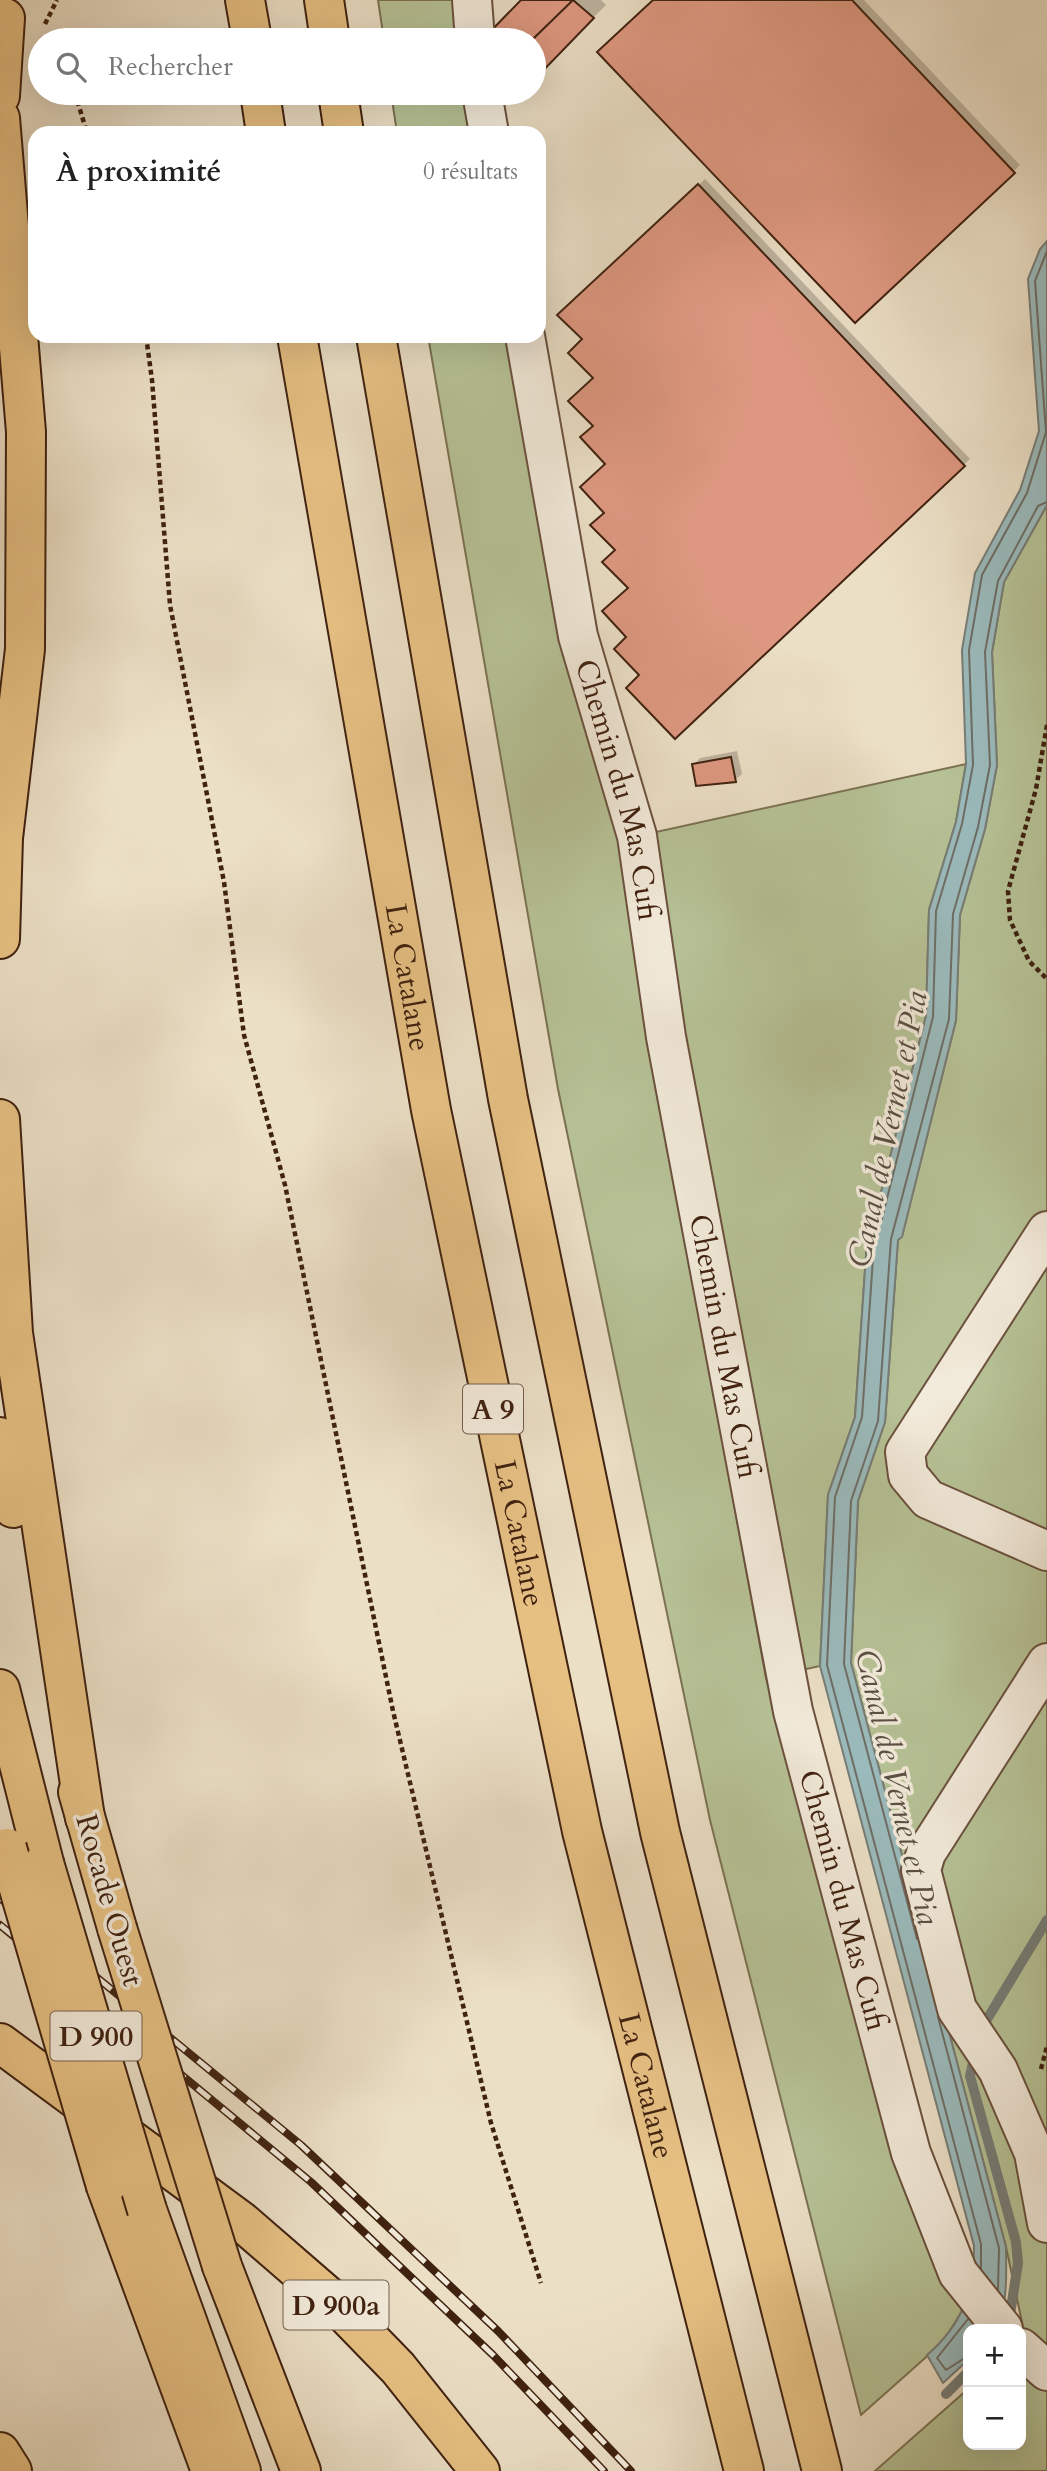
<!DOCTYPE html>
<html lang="fr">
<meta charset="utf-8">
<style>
:root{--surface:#fff;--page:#f6f6f6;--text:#222;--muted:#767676;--line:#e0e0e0}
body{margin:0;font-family:Cardo,serif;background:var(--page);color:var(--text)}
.controls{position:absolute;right:21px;bottom:21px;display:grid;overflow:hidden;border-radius:14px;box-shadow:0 7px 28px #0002}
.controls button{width:63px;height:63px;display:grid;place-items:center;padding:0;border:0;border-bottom:2px solid var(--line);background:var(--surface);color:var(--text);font:35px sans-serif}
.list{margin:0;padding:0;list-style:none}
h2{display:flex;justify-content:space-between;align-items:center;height:91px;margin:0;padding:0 28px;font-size:30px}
h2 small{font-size:23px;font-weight:400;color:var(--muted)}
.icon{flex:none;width:38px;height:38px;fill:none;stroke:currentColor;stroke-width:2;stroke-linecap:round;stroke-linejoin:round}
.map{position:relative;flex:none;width:1047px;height:2471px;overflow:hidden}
.search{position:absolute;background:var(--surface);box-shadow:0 7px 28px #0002;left:28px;top:28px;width:518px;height:77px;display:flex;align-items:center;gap:18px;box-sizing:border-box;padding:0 24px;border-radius:38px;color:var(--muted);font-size:26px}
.panel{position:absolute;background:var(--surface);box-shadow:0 7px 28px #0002;left:28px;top:126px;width:518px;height:217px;border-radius:21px}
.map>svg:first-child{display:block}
</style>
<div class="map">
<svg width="1047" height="2471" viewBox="0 0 1047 2471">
<rect width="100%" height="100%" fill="#ebdfc6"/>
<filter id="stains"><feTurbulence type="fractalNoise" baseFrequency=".00286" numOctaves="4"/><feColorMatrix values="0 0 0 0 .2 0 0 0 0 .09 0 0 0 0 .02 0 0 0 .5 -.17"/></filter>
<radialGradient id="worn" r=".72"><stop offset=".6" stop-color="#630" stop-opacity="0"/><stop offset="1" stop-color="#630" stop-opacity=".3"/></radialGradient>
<!-- green -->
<path fill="#b6c296" stroke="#7b7253" stroke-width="2" d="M378,0H455L458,40H384Z
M391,93H465L472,133H397Z
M428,336H508L620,840L649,1040L766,1678L837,1944L967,2303L943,2342L861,2415L710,1820L558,1089Z
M1047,505V2471H875L968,2389V2445H1021V2329H1017L1022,2322L1006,2247L851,1663L858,1501L885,1422L898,1240L902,1236L956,1020L960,915L985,829L997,765L992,652L1004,582Z
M966,764L956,822L929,910L926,1016L874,1221L868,1226L855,1417L828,1495L820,1666L802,1670L685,1034L656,832Z"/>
<!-- water -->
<path fill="#9bbbbd" stroke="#777e78" stroke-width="2" d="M1047,241V505L1004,582L992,652L997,765L985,829L960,915L956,1020L902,1237L898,1240L885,1422L858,1501L851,1663L1006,2247C1006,2273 1009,2309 993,2329H968V2360L943,2383L927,2355C962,2325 974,2292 974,2246L820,1666L828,1495L855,1417L868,1226L874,1220L926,1016L929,910L956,822L966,764L962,650L975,573L1020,490L1039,431L1028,279L1040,249Z"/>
<!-- shadow -->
<path fill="#0003" d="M523,0H601L606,5L534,77V40H485Z
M655,0H864L1020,165L855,320Z
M705,179L970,459L676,737L641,675L629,637L630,588L606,512L607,464L595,426V378L584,339L560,315Z
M737,751L742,774L735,780L694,765L700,758Z"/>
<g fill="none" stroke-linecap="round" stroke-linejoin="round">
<!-- shore -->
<path stroke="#6e6e66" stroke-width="2" d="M917,1939L844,1664L851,1501L878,1421L891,1239L949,1019L953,914L978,827L990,765L985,652L998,581L1038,506L1047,502
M938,2017L999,2248L998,2289
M981,2269V2244L827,1665L835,1497L862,1417L875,1230L881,1222L933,1017L936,911L962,824L973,765L969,650L982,575L1027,493L1046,432L1035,281L1047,251
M968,2319L937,2358L946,2370L968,2356"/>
<!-- stream -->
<path stroke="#777e78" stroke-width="10" d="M980,2031L1047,1920
M975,2054L970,2076L1016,2242L1018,2263L1009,2321
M946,2394L968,2372"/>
</g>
<!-- building -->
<path fill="#de9881" stroke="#402210" stroke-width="2" d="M521,0H573L532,40H482Z
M573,0L594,18L534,80L532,40Z
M653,0H852L1015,173L855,323L597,52Z
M698,184L965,466L675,739L626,688L639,675L614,649L626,637L602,611L628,588L602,562L615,550L590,525L604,513L580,487L605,464L580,437L593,426L568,401L593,378L568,353L582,339L557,315Z
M731,757L736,782L696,786L692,764Z"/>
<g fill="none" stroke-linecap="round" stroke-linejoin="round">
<!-- minor casing -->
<g stroke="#6b513e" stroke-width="42">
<g id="minor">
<path d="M472,0L475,40"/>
<path d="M482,93L489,133"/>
<path id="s1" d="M525,336L578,636L637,836L666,1037L793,1711L911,2153L958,2273L1003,2329"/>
<path d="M1047,1231L905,1452L908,1475L928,1499L1047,1551"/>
<path d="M1047,1663L926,1853L921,1870L957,2009L998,2070L1034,2153L1047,2223"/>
<path d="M1021,2348L1047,2371"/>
</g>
</g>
<!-- highway casing -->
<g stroke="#402210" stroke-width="42">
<g id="highway">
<path d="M245,0L252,40"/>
<path d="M324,0L330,40"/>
<path d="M260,93L266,133"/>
<path d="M338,93L344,133"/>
<path d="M0,96L5,18"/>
<path d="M0,118L26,432L25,649L3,838L0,939"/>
<path id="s2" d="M297,336L431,1110L582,1831L744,2471"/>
<path d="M376,336L508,1099L660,1832L822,2471"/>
<path d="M0,1119L13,1333L85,1818"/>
<path d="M0,1437L13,1508"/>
<path d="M0,1689L44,1863"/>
<path d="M78,1792L117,1928"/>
<path d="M0,2043L241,2221L330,2298L398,2368L480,2471"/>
<path d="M106,2186L211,2471"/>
<path d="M147,2210L241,2471"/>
<path d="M222,2266L301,2471"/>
<path d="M0,2452L12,2471"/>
</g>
</g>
<!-- path -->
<path stroke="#402210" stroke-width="4.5" stroke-dasharray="5 3.5" stroke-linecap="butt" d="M45,24L57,0
M75,93L87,133
M146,336L152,380L170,605L224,882L244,1035L285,1185L393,1711L491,2123L541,2283
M1047,725L1036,789L1008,891L1010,920L1029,961L1047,979
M1041,2069L1047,2046"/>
<!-- minor -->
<use href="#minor" stroke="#f2eada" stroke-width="38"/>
<!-- highway -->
<use href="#highway" stroke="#e6c083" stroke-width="38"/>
<!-- rail casing -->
<g stroke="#402210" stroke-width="8">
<path id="rail" d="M0,1898L301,2145L498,2331L631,2471
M0,1925L311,2182L493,2355L604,2471"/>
</g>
<!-- rail -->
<use href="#rail" stroke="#f2eada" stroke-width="5" stroke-dasharray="16" stroke-linecap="butt"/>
<!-- highway-bridge casing -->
<g stroke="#402210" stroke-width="42" stroke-linecap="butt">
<path id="highway-bridge" d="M7,1848L106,2186
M44,1863L147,2210
M117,1928L222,2266"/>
</g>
<!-- highway-bridge -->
<use href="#highway-bridge" stroke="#e6c083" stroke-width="38"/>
</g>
<g text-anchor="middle" stroke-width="7" stroke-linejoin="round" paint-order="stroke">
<!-- shield labels -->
<g fill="#f2eada" stroke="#755e4d" stroke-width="2">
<rect x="463" y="1384.5" width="60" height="49" rx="5"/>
<rect x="50.5" y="2011.5" width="91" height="49" rx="5"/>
<rect x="283.5" y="2280.5" width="105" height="49" rx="5"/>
</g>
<g font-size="28" font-weight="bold" fill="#402210">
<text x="493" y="1419">A 9</text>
<text x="96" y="2046">D 900</text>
<text x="336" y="2315">D 900a</text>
</g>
<!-- street labels -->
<g font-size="30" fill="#402210" stroke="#f2eada">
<text dy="10" stroke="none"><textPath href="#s1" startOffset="464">Chemin du Mas Cufi</textPath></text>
<text dy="10" stroke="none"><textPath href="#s2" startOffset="651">La Catalane</textPath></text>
<text dy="10" stroke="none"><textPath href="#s1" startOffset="1031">Chemin du Mas Cufi</textPath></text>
<text dy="10" stroke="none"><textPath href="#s2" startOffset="1218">La Catalane</textPath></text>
<text dy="10" stroke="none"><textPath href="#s1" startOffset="1598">Chemin du Mas Cufi</textPath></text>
<text transform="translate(110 1900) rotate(74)" y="10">Rocade Ouest</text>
<text dy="10" stroke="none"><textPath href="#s2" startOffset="1785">La Catalane</textPath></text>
</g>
<!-- water labels -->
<g font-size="32" font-style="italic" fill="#5b5044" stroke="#f2eada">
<text transform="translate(887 1129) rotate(-78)" y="11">Canal de Vernet et Pia</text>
<text transform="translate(898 1787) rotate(77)" y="11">Canal de Vernet et Pia</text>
</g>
</g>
<rect width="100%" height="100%" filter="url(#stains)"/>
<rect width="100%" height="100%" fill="url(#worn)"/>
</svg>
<div class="controls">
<button>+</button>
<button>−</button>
</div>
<div class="search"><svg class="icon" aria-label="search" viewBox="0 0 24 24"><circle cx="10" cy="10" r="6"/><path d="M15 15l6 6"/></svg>Rechercher</div>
<section class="panel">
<h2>À proximité<small>0 résultats</small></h2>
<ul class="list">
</ul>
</section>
</div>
